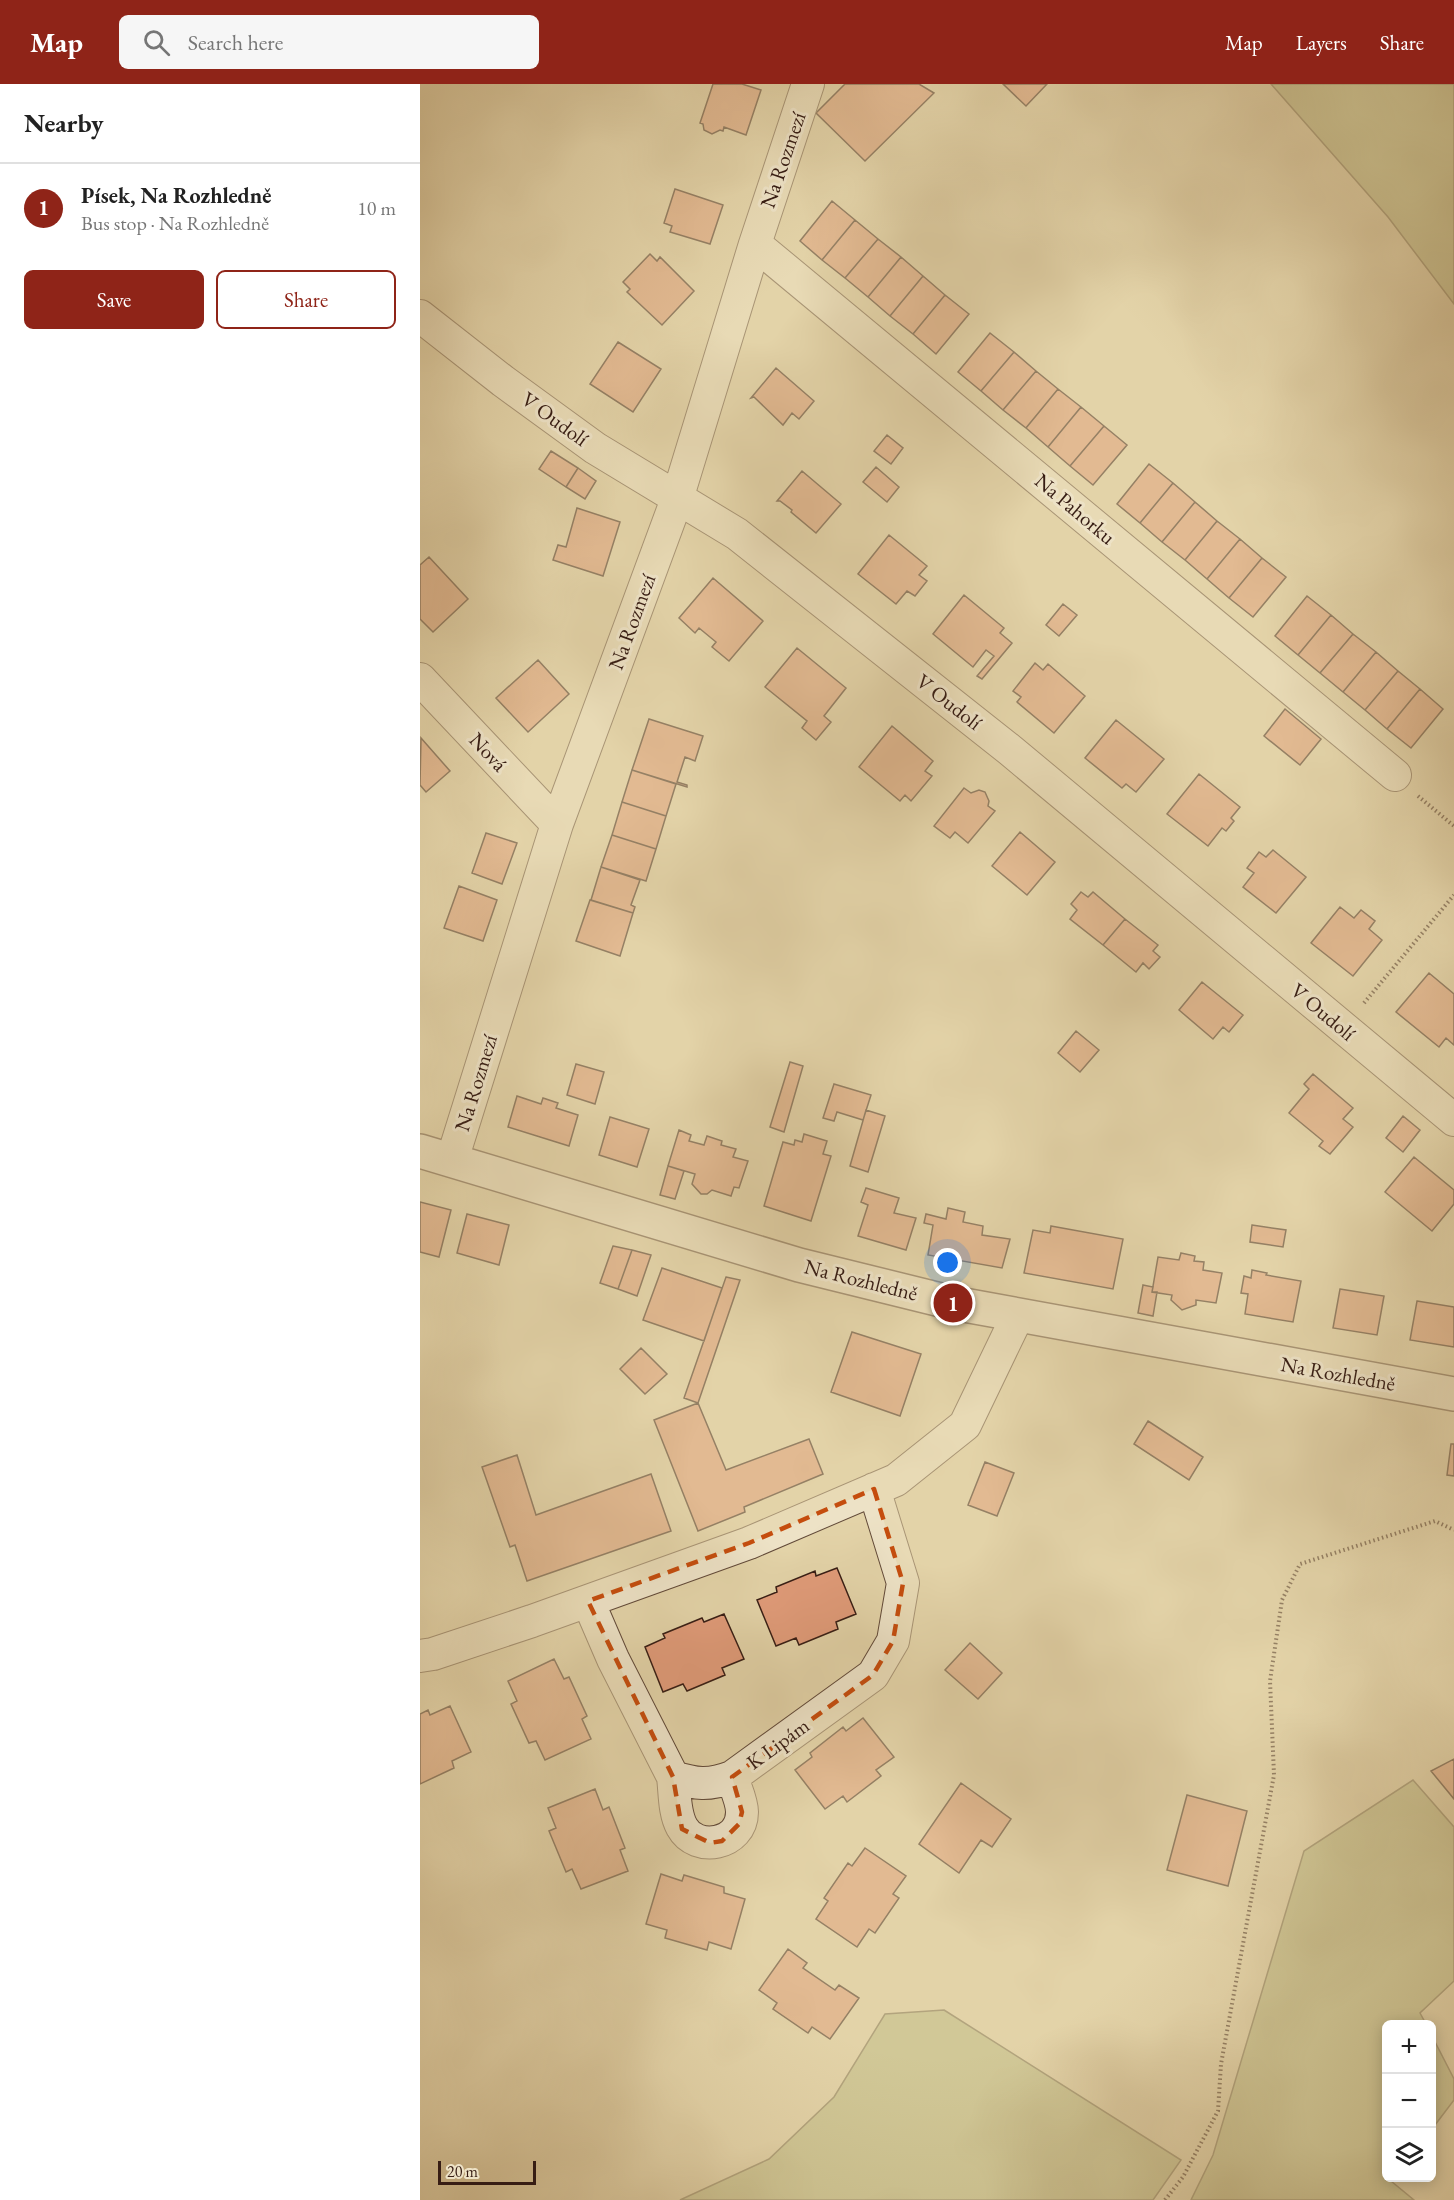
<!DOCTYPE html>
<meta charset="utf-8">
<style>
:root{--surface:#fff;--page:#f6f6f6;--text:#222;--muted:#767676;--line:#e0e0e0;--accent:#8f2418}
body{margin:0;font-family:"EB Garamond",serif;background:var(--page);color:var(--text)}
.controls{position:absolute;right:18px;bottom:18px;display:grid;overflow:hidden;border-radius:9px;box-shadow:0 3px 15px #0003}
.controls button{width:54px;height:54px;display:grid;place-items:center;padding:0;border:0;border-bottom:2px solid var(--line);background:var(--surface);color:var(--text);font:30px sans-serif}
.scale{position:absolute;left:18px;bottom:15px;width:98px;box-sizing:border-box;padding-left:6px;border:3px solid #371d14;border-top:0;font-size:16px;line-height:21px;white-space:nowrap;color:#371d14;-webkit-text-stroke:4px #ede2c6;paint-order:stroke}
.you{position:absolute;left:528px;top:1179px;width:21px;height:21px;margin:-15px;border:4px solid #fff;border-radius:50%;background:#1a73e8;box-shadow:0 0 0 9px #1a73e833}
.badge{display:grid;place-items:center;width:39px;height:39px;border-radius:50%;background:var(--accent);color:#fff;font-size:20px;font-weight:700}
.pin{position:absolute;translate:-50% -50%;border:3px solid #fff;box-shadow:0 2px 6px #0006}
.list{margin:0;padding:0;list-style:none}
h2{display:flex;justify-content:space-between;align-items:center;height:78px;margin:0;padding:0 24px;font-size:26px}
h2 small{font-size:20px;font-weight:400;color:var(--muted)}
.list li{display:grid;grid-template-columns:39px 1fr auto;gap:18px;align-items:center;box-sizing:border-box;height:90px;padding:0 24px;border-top:2px solid var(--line)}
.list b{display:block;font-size:22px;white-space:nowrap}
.list p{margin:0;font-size:20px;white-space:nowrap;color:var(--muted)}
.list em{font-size:20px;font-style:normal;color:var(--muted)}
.actions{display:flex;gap:12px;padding:18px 24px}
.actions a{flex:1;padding:14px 0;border:2px solid var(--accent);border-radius:9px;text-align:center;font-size:21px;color:var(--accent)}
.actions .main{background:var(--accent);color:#fff}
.icon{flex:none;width:33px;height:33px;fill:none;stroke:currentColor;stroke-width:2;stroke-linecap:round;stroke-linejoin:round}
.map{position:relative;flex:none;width:1034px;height:2116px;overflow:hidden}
header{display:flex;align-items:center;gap:36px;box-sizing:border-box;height:84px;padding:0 30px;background:var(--accent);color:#fff}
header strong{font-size:28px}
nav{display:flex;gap:33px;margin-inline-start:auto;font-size:21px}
.search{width:420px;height:54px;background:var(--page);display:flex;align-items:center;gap:15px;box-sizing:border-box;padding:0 21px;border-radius:9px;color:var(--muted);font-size:22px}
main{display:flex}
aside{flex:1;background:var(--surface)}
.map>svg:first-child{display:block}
</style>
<header>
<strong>Map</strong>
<div class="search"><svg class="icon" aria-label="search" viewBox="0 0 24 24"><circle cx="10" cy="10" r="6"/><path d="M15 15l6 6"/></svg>Search here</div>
<nav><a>Map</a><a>Layers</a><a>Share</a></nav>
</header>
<main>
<aside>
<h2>Nearby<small></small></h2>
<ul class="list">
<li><span class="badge">1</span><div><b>Písek, Na Rozhledně</b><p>Bus stop · Na Rozhledně</p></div><em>10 m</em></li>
</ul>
<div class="actions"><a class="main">Save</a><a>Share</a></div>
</aside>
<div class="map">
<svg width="1034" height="2116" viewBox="0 0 1034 2116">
<rect width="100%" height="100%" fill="#e3d3a8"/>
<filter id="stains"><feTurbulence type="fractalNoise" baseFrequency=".00333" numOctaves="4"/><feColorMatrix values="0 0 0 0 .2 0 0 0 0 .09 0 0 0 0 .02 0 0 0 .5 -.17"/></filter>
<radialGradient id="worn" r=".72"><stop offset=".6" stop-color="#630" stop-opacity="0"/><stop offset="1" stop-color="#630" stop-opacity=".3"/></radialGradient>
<!-- green -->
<path fill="#baba83" stroke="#786c4c" stroke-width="1.5" d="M851,0H1034V220L968,133Z
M993,1696L1034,1743V1897L1000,1929L1006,1940H966V2094H974L971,2097L994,2116H771L793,2071L884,1767Z
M524,1926L761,2076L733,2116H260L349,2075L414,2013L465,1930Z
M1012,1952L1034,1995V2016L1012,2045Z"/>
<!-- building -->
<path fill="#e09b79" stroke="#371d14" stroke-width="1.5" d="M293,0H322L341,6L326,51L304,43L303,47L300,46L292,50L284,46L283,40L280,39Z
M425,0H499L514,9L445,77L396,29Z
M583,0H627L606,22Z
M255,105L303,121L290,160L250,148L252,142L244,139Z
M412,117L435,136L402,176L380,157Z
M435,136L458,155L425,194L402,176Z
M458,155L481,173L448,213L425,194Z
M230,170L237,177L240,173L274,207L242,241L207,208L210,205L203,198Z
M481,173L503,192L470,232L448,213Z
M503,192L525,211L493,250L470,232Z
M525,211L549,230L516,270L493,250Z
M570,249L594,268L561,307L538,288Z
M198,258L241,285L213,328L170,300Z
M594,268L616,287L583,326L561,307Z
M356,284L394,317L379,335L372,329L363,341L334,313L331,314Z
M616,287L638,305L606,344L583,326Z
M638,305L661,323L628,363L606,344Z
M661,323L684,342L650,382L628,363Z
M684,342L707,361L673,401L650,382Z
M467,351L483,364L471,380L454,367Z
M131,367L158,384L146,403L119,385Z
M729,380L753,399L720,439L697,420Z
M456,383L479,403L467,418L443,398Z
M158,384L176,397L165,415L146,403Z
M382,387L421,420L396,449L371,428L372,426L360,417H357Z
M753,399L775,418L742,458L720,439Z
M775,418L797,437L765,476L742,458Z
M157,424L200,438L183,492L133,476L138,461L146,463Z
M797,437L820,455L787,495L765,476Z
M469,451L507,482L499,491L507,497L495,512L487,507L476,520L438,490Z
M820,455L842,474L809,514L787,495Z
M9,473L48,515L13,548L0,535V481Z
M842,474L866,493L833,533L809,514Z
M293,494L343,537L309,577L292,563L296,558L279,544L275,549L259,534Z
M544,511L584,544L580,549L592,559L562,595L557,592L574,572L566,566L553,583L513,550Z
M887,512L911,531L878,571L855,552Z
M643,520L657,531L639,552L626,541Z
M911,531L933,550L900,589L878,571Z
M933,550L956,568L923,608L900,589Z
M377,564L426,604L404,632L411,638L396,656L382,644L387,637L345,603Z
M956,568L978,587L945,626L923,608Z
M118,576L149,610L108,648L76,614Z
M615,579L623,586L628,580L665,612L634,649L597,618L601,613L593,607Z
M978,587L1000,605L967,645L945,626Z
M1000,605L1023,625L991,664L967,645Z
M865,625L901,655L880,681L844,652Z
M229,635L283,652L275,677L265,673L257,698L267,701V703L212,686Z
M696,636L744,675L716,708L706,700L702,704L665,674Z
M472,642L513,677L505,687L512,692L491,717L485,711L480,717L439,683Z
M1,654L30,687L6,708L0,701Z
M212,686L256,700L246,732L202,718Z
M779,690L820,723L811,734L814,737L806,747L802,744L788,762L747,730Z
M544,704L551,709L559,706L565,708L569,717L568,722L575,727L548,759L535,748L530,754L514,742Z
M202,718L246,732L236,765L192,751Z
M600,748L635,778L607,811L572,782Z
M66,749L97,759L82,800L52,789Z
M192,751L236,765L226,797L181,783Z
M853,766L886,793L856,829L823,803L834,789L827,784L839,768L846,773Z
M181,783L220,796L211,821L215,823L213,829L171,816Z
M39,802L77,816L63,857L24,844Z
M661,808L668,813L673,808L705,835L683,861L650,835L657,826L651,820Z
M170,816L213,829L200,872L156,857Z
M920,823L934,834L941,826L955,837L949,845L962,856L933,892L891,859Z
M705,835L738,861L733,867L740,873L729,885L723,879L716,888L683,861Z
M1009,889L1034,910V961L1026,954L1019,963L976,928Z
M782,898L823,931L809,948L803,943L793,955L759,926Z
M656,947L679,966L660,988L638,969Z
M370,978L383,982L364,1048L350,1043Z
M156,980L184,988L175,1020L147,1011Z
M893,990L933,1024L923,1035L933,1043L910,1070L899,1062L903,1057L869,1029L889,1005L884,1000Z
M414,1000L451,1011L443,1036L417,1028L414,1037L403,1034Z
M97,1012L121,1020L123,1014L138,1019L136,1024L158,1031L149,1062L88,1043Z
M446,1026L465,1032L448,1088L430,1082Z
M983,1032L1000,1046L983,1068L966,1054Z
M190,1033L229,1045L217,1083L179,1071Z
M259,1046L271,1051L269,1057L284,1061L287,1052L302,1057L301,1061L316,1065L313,1073L328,1077L319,1104L314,1103L311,1112L292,1106L287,1110H281L272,1100L275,1090L248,1082Z
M384,1050L407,1057L403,1070L411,1072L391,1137L344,1122L363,1058L374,1061L375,1056L382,1058Z
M994,1073L1034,1106V1120L1012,1147L965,1108Z
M248,1082L264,1087L255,1115L240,1111Z
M446,1104L479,1114L474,1129L496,1134L486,1166L438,1152L448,1121L441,1118Z
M0,1118L31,1126L19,1173L0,1168Z
M528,1124L545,1128L543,1138L563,1142L562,1151L590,1155L582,1184L508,1171L513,1141L504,1139L506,1130L526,1135Z
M47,1130L89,1141L79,1181L37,1169Z
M832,1141L866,1146L863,1163L830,1158Z
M631,1142L703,1155L693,1205L604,1189L613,1146L630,1149Z
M193,1162L212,1166L198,1205L180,1199Z
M212,1166L231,1171L217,1212L198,1205Z
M761,1169L775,1172L774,1177L784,1178L783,1186L802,1189L796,1219L776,1216V1221L762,1226L751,1216L752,1211L732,1208L738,1173L759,1176Z
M242,1184L302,1204L284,1257L223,1236Z
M832,1186L847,1189L846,1191L881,1197L873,1238L825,1230L828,1210L821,1209L824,1192L831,1194Z
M306,1193L320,1196L278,1319L264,1314Z
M723,1201L733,1203L732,1208H737L733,1232L718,1229Z
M920,1205L964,1212L957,1251L913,1244Z
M997,1217L1034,1223V1263L990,1256Z
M432,1248L501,1270L480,1332L411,1308Z
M221,1264L247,1290L225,1310L200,1285Z
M278,1319L306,1386L389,1355L403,1390L324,1423L325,1428L278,1447L234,1336Z
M728,1337L783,1373L769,1396L714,1360Z
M1031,1360H1034V1392L1027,1391Z
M97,1371L116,1431L231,1390L251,1447L107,1497L95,1461L90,1463L62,1383Z
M565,1378L594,1389L577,1432L548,1421Z
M417,1484L436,1530L416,1538L418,1545L379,1561L376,1554L356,1562L337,1516L357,1508L356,1503L395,1487L396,1492Z
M304,1530L324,1575L302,1584L305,1591L267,1607L263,1600L243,1608L225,1563L245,1554L243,1550L282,1534L284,1538Z
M550,1559L582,1589L558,1615L525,1586Z
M134,1575L144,1595L149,1593L167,1632L162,1635L171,1655L125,1676L116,1657L109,1659L91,1620L97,1617L88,1597Z
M30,1622L51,1668L32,1677L34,1684L0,1700V1630L8,1626L10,1631Z
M443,1634L474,1673L456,1686L461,1692L427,1718L423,1712L405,1725L375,1686L392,1673L390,1669L423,1643L426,1647Z
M1034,1675V1715L1011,1687Z
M541,1699L591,1735L572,1763L561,1756L539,1789L499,1760Z
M175,1705L183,1726L189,1723L205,1764L200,1766L208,1787L161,1805L152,1785L146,1788L129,1747L136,1744L128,1724Z
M767,1711L827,1727L808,1802L747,1786Z
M445,1764L486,1792L473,1810L479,1814L455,1849L449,1845L437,1863L396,1835L408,1817L404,1814L428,1779L432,1782Z
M241,1790L262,1797L264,1791L304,1803V1809L325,1815L311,1865L289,1858L287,1866L245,1854L247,1846L226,1840Z
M368,1865L387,1879L383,1884L415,1906L419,1901L439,1914L410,1955L392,1943L388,1949L353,1925L357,1919L339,1906Z"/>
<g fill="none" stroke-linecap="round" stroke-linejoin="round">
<!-- minor casing -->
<g stroke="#624a39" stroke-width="34">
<path id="minor" d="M335,160L975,691
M0,232L83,297L175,364L317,450L590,666L1034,1036
M0,595L137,740
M32,1076L137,740L257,415L335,160L388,0
M168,1517L193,1575L253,1693C276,1700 288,1702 312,1693L453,1591L473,1557L483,1499L454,1405
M0,1572L13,1570L112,1537L329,1459L476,1396L545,1341L598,1231
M253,1693C255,1708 254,1729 262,1743C276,1769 322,1761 322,1728C322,1717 315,1703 312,1693"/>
</g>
<!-- tertiary casing -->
<g stroke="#624a39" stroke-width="36">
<path id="tertiary" d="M0,1067L379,1181L533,1219L1034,1310"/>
</g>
<!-- path -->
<path stroke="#371d14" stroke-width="4" stroke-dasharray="1.5 3" stroke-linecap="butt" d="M998,712L1034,742
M944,919L1034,811
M745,2116L763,2093L798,2027L801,1980L854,1691L850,1597L862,1516L880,1480L1015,1437L1034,1446"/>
<!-- minor -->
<use href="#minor" stroke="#ede2c6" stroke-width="32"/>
<!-- tertiary -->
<use href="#tertiary" stroke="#ede2c6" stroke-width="33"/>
</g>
<!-- marked area -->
<path d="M0 0H1034V2116H0ZM454,1405L483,1499L473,1557L453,1591L312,1693L322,1728L319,1740L302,1757L290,1759L262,1745L253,1693L168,1517L329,1459Z" fill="#e3d3a8" fill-opacity=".55" fill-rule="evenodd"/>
<path fill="none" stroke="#c54d0e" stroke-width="4.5" stroke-dasharray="12 8" stroke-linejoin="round" d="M454,1405L483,1499L473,1557L453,1591L312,1693L322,1728L319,1740L302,1757L290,1759L262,1745L253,1693L168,1517L329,1459Z"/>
<g text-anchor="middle" stroke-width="6" stroke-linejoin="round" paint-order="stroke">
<!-- street labels -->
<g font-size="21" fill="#371d14" stroke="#ede2c6">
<text transform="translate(363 76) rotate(-71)" y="7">Na Rozmezí</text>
<text transform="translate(135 335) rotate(36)" y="7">V Oudolí</text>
<text transform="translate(655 425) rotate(40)" y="7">Na Pahorku</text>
<text transform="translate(212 538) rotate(-70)" y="7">Na Rozmezí</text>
<text transform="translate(529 618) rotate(38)" y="7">V Oudolí</text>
<text transform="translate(68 668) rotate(47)" y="7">Nová</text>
<text transform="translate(903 928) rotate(40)" y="7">V Oudolí</text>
<text transform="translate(56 999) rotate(-73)" y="7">Na Rozmezí</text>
<text transform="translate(441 1196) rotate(14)" y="7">Na Rozhledně</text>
<text transform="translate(918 1290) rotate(10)" y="7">Na Rozhledně</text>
<text transform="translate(358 1660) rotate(-36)" y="7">K Lipám</text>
</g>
</g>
<rect width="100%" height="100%" filter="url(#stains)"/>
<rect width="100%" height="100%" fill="url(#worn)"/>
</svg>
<div class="controls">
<button>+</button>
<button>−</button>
<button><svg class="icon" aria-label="layers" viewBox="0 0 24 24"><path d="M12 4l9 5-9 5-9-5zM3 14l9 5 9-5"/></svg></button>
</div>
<div class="scale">20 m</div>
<div class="you"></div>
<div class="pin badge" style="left:533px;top:1219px">1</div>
</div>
</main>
